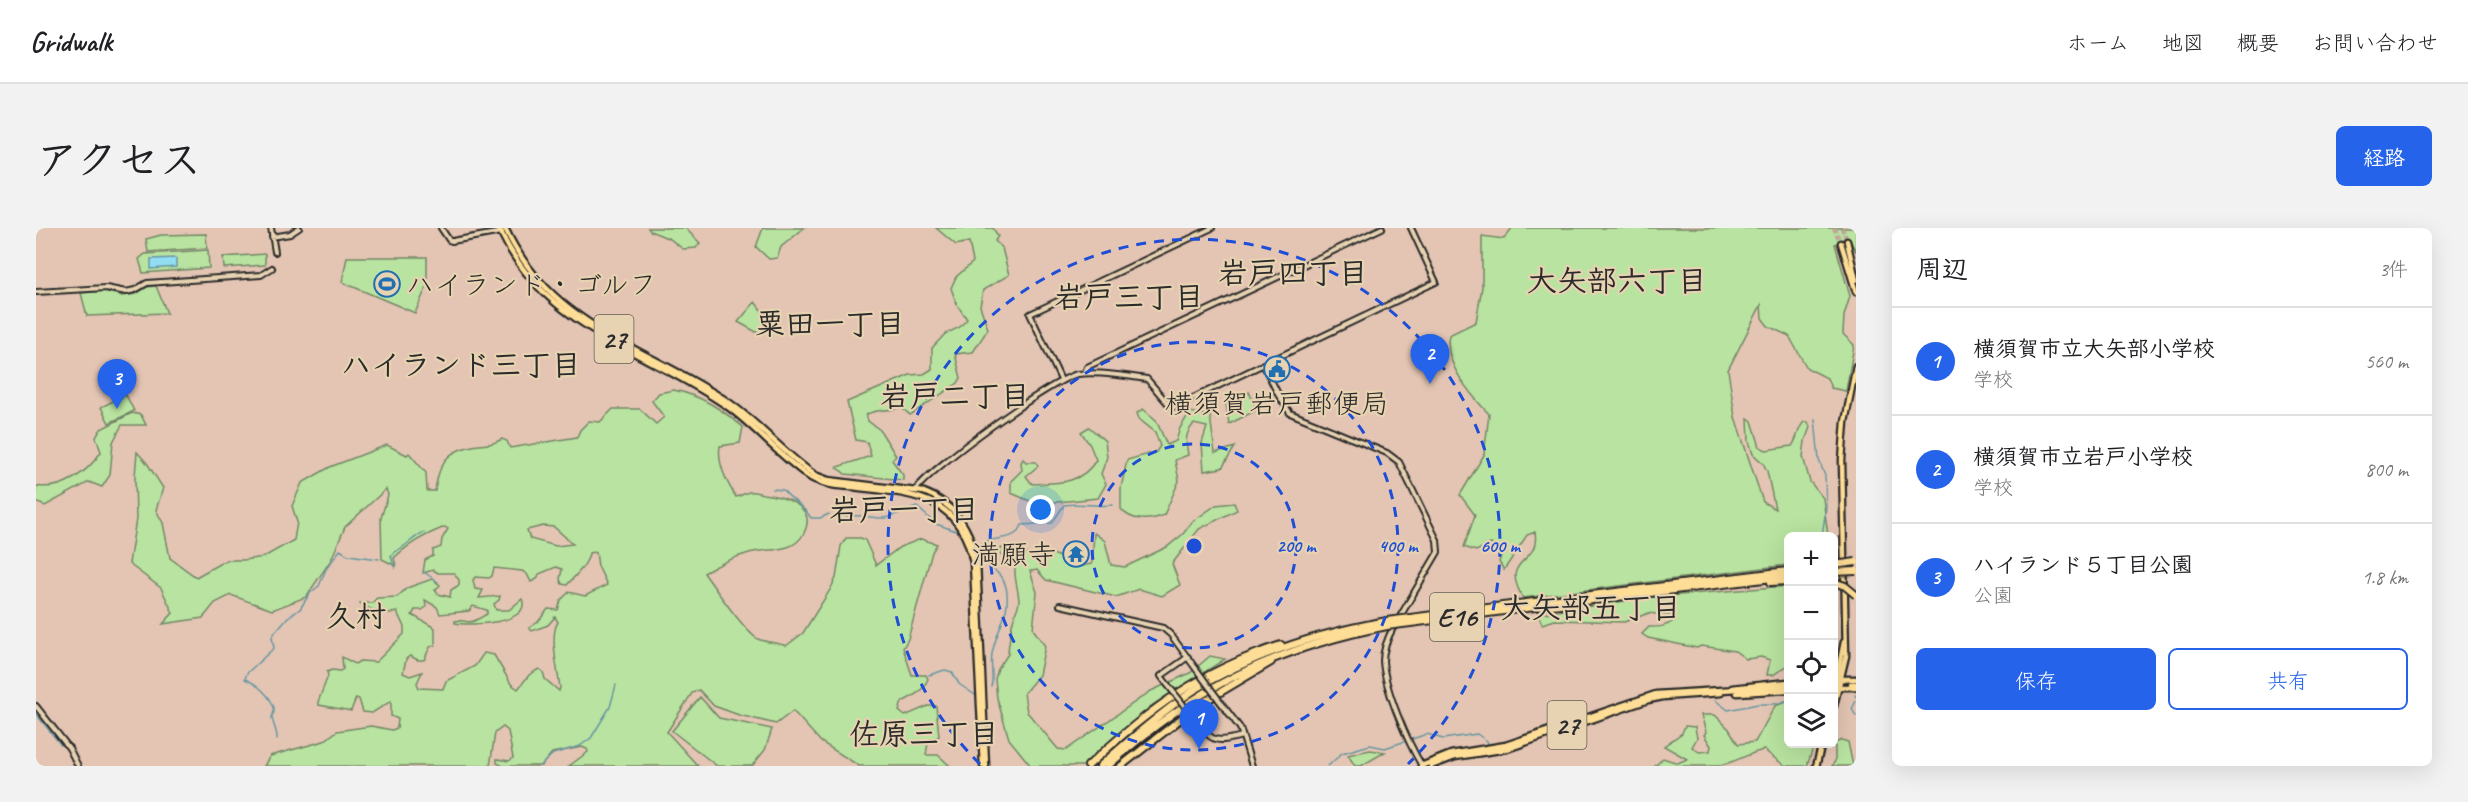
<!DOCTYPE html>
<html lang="ja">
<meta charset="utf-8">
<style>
:root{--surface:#fff;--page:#f2f2f2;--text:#202124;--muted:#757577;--line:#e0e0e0;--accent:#2563eb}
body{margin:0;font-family:Caveat,"Klee One",sans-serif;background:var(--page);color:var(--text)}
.controls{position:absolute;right:18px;bottom:18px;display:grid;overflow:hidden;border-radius:9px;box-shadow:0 6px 24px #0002}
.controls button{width:54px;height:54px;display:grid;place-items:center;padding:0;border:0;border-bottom:2px solid var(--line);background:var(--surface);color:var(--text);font:30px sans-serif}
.you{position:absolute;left:1005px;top:282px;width:21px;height:21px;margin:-15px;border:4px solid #fff;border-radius:50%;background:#1a73e8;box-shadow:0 0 0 9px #1a73e833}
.badge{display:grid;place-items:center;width:39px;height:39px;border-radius:50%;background:var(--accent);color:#fff;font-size:20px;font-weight:700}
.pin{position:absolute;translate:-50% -50px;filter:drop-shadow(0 2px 3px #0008)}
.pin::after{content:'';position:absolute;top:32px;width:21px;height:18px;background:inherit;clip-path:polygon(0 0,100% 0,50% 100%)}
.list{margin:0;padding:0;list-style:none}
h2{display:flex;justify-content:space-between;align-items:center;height:78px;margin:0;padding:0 24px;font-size:26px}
h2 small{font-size:20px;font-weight:400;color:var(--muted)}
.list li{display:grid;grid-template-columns:39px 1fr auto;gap:18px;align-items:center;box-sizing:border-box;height:108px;padding:0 24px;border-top:2px solid var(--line)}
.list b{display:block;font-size:22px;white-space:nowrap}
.list p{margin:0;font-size:20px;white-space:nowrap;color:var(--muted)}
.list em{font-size:20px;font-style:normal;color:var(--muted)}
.actions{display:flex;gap:12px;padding:18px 24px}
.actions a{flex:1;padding:14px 0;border:2px solid var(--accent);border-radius:9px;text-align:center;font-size:21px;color:var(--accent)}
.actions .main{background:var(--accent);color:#fff}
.icon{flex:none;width:33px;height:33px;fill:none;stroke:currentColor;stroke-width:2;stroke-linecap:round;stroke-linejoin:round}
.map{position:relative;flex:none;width:1820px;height:538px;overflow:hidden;border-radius:9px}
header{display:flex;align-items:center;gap:36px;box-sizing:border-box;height:84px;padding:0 30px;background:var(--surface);border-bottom:2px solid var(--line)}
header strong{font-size:28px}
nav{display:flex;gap:33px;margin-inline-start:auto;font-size:21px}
.intro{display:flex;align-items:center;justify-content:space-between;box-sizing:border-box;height:144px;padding:0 36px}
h1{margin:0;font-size:42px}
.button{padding:15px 27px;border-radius:9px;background:var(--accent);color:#fff;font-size:21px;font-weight:700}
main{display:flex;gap:36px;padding:0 36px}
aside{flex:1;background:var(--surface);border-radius:9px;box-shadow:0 6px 24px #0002}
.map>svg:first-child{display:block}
</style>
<header>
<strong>Gridwalk</strong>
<nav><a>ホーム</a><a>地図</a><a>概要</a><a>お問い合わせ</a></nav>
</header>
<div class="intro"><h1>アクセス</h1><a class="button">経路</a></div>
<main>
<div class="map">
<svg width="1820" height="538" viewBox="0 0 1820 538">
<rect width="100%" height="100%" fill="#e4c5b3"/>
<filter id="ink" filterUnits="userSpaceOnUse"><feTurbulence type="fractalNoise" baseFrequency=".0167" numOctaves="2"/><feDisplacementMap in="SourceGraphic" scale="12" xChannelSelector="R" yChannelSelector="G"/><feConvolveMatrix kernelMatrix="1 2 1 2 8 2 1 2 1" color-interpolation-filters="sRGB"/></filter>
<g filter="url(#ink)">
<!-- green -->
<path fill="#b9e3a0" stroke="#728766" stroke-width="1.5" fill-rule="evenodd" d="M612,0H649L664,15L660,20L647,21L634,11L614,3Z
M727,0H768L745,19L741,30L733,31L720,19Z
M900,0H957L962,8L959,13L966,20L973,47L947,62L944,78L952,101L937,124L919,126L925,150L922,155L874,187L865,179C854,184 840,180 830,187L832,193L844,202L860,228L856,232L867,247V252L809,246L801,239L835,228L831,214L820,212L811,174L874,147L888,146L896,141V120L909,106L924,99L931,91L921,77L915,60L920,49L937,34L933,14L920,17Z
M1476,0H1820V24L1814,12L1799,16L1814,68L1808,88L1807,106L1818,117L1810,163L1795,160L1791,150L1771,140L1753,108L1732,98L1726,90L1725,77L1692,142L1699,189L1727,274L1739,281L1731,243L1727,235L1717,226L1713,213L1712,190L1716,193L1724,219L1730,222L1756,218C1762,210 1761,201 1768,194H1772L1774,199L1769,213L1767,229L1774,254L1787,270L1792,308H1752V337L1487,370C1462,328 1505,338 1499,304L1491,307L1468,342L1463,334L1468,319L1454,316L1440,323L1428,319L1439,287L1424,267L1448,227L1453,186C1435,167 1407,135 1413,107L1440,94L1446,59V8L1468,11Z
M170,6L171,20L112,24L110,11L125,7Z
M172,22L173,40L107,45L103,31L109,26Z
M229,26V37L188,40L187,29Z
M311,29H391V58L379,85L306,54Z
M120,58L131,85L51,88L45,65L68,63L86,68L100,66L111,59Z
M719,74L733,92L722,105L702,94Z
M638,162C666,168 685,181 707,199L704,215L684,218C681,236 691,255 700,269C704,268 709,265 713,264C717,263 722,265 727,266C746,268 782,277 768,305C757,327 730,319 710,326C695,330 682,337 668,345C677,358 711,406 722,411C731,415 741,414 750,418L767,405L794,362L800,350L805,318L810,310H825L829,312L840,337L864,319L885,311L901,316L896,324L872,411L867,420L876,447H890L892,451C886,464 878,468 866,474L863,483L869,488L892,478H900L903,508L892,515L890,527H902L914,538H823L785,514L757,483L740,496L703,487L678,478L663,462L656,465L631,504L662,538H533L552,524L551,521L546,519L516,525L505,538H467L461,535V531L473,533L477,530L472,503L467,499L459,505L454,538H228L234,528L288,513L301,503L335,498L356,502L361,500L362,491L355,488V473L336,485L327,484L323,471L320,470L315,483L283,477L282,474L292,448L291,444L296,442L304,443L307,441L306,429L319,436L324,433L340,434L368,406V399L361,384C349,387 333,382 324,375H336L341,370L361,369L371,360L396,351L404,357L399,362L402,366L414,369L415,362L423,357V352L418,345H402L397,342L387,345L389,332L397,328V322L405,319L406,311L412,301L409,299C391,306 371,317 358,330L360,338L346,331L345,290L352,267L350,261L309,299L295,332L270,369L236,382L195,367L179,375L167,390L127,396L137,385L125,360L93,336L100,291L99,248L101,224L111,235L127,260L120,282L127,295L134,330L160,349L190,332H207L228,329L258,312L261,294L256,278L266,255L294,239L351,217L371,227L373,225L390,245L391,263H399C403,233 412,221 443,217C452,216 458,216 466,211L471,213L474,220L541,209L544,202L553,193L564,194L577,181H604L620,196L628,189L616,173L623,165ZM507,298L518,299L537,316L520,318L494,311L491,302ZM560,324L562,338L571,357L549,368L533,364L525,372L522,382L512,381L502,394L493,400L496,403L512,397L519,389L522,394C513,407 522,443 524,460L523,463L509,451L507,444L503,441L493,447L482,461L475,456L458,427L448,425L439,438L410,453L407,461L383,460L381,455L386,444L374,448L367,445L370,431L374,428L382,432H388L394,419L399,417V400L376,387L379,382H386L390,379L389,372L401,379L404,386L433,383L437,378L451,382V386C447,388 443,391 438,393C432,396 426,391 419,393V395C434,398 496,396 486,371L473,382H460L458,376L463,372L464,368L443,370L447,362L439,361L437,352L439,349L453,350L456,348L458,340L486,343L491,346L495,354L501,351L503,346L520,339L526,341L524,351L526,356L531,357C539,348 552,336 553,325Z
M1213,164L1221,182L1193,196L1190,176Z
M90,167L98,183L73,195L65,179Z
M1107,181L1120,192L1131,217L1140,213L1144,200L1154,184L1174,188L1179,225L1199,219L1186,240L1168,243L1166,215L1171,199L1158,196C1148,206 1150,214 1152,227L1139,232L1143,253L1128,287C1114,293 1095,294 1085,281V260L1091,232L1120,224L1124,218L1119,204L1103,191L1101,185Z
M96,185L105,187L110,197H86L77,214L74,247L66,259L53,254L9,278L0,274V258C26,263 51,245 65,224L60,209L65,201Z
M1053,199L1069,213L1071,229L1065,246L1070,256L1062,270L1022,274L994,273L975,265V253L986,242L985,235L987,231L990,234H1000L1002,238L990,248L996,256C1022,255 1046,256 1060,232L1054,217L1045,204Z
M1198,275L1201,282L1163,301L1136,336L1144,357L1126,368L1103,361L1080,369L1010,352L1001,342L994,343L1001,364L997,401L1009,418L1003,447L988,465L991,484L1022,521L1030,522L1115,463L1154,445L1174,428L1189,431L1115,478L1047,538H995L973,511L961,470L959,451L962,441L972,426C972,421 975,399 977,393C978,387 982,380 983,374C983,363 978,352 979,340L962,323L965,320L1003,329L1012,324L1046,338L1056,336L1058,305L1069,313L1075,337L1089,339L1131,319L1147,306L1156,294L1180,277Z
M1752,358V437L1737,447H1731L1734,432L1725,429L1710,431L1699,423L1665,418L1661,420L1612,410L1606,406L1613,399C1624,399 1630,399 1639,392L1636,388L1613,385L1588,394L1519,392L1506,396L1502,386L1608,370Z
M664,469L683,490L736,501L729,522L716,538H681L636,503Z
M1752,473C1753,489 1749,501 1752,517L1769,516L1777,520L1771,538H1749L1728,522C1712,525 1697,536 1680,538C1661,538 1639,538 1619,538L1627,530L1642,535L1651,531L1628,518L1646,505L1649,498L1659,499L1661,510L1656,519L1663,524L1674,523L1675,518L1668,507L1670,504L1665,487H1679L1693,501L1702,516L1719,514L1739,478Z
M1806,512L1812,514L1817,538H1796L1799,533V515Z
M1334,522L1349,524L1325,538H1319L1312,527Z"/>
<!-- water -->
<path fill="#91ddf1" stroke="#6896a2" stroke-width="1.5" d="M140,30V39L115,41V31Z"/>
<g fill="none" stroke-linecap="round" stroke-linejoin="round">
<!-- stream -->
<path stroke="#6896a2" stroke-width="1.5" d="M1779,191L1783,232L1789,248L1790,280L1786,308
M737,261L747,262C756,273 767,277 775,290H784L793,286
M810,289C824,285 835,291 849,290C853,289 875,281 881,279L900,296L923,304
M947,315C959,308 980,314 986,297L1016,295L1028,277C1045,274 1060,279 1077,277
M949,315C946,342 966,341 970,359C976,384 960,402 956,426C954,436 958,451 955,458
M359,341L355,328L358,324C370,319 376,310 388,304
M388,344L402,354
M893,447L909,442L916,444L923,456L939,467
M1819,467L1820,469
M1679,472L1692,482L1722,476H1741L1752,472
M1820,473L1816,481L1820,488
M0,486L25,517
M241,512C242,504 237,497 236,490C236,487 239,484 238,480C235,468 220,455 209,451L211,445L238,420L236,409L239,404L252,389L264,381L274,365L283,358L290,341L304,322L312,327L343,331
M504,538L517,526L544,518L555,510L574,479L580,457
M1292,538L1306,525L1334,517L1349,520L1391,506L1407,511L1441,506L1451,513L1453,517"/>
<!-- major-tunnel -->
<path stroke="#bfa698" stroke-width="4.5" stroke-dasharray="4.5 2" stroke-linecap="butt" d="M1798,0L1805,15
M1806,0L1811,13"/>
<!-- minor casing -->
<g stroke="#2b2b2b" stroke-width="8">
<path id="minor" d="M235,0L239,24
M405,0L413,12L416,13L466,4
M236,9L254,6L263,0
M0,64L70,60L90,64L99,62L111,55L225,47L236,40
M1227,136L1243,168L1254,185L1351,225L1363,234L1401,312L1402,324L1362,392
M1049,145L1051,139L1346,0
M1025,152L994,86L1176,0
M879,263C891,242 1018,150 1042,146C1060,143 1092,148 1111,151L1134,178L1138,179L1400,54L1375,0
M1024,377L1127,400L1135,407L1163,445
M1358,398C1352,409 1347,420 1347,433C1349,462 1371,513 1386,538
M1131,456L1125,448L1152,429
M1183,472L1204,500L1216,538
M0,478L33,520L42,538
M1158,490C1175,513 1178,516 1206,508"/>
</g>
<!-- major casing -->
<g stroke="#2b2b2b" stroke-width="9">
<path id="major" d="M463,0C507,101 610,121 692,179C721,200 745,230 775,250C788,257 801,258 816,259C874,266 924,265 937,335L947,538
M469,0C514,98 608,118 691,173C723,195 747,225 779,247L792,252L888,264C920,276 935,302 941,334L950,538
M1811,13L1820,52
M1805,15L1820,64
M1803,451H1820
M1815,456H1820
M1803,459H1820
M1696,460L1752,454
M1798,462L1808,414
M1701,465L1752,462
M1798,478L1810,428L1806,232L1809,194L1820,138
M1385,538L1415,526L1470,517L1620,466L1752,458
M1395,538L1419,529L1471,521L1612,472L1627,469L1685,465
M1780,538L1786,516"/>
</g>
<!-- highway casing -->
<g stroke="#2b2b2b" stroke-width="10">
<path id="highway" d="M1735,354L1752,353
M1490,375L1752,343
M1491,380L1752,348
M1052,538C1113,481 1164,443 1245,417
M1064,538C1094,511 1124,485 1157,463C1216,426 1283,405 1351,393
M1072,538C1159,459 1236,421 1351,398
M1085,538L1161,478L1235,434"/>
</g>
<!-- minor -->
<use href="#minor" stroke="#e7d2b1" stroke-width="4"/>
<!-- major -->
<use href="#major" stroke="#fedd96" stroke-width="4.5"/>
<!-- highway -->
<use href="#highway" stroke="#fedd96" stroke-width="6"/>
<!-- minor-bridge casing -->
<g stroke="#2b2b2b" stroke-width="8" stroke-linecap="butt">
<path id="minor-bridge" d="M1163,445L1183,472
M1131,456L1158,490"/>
</g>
<!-- highway-bridge casing -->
<g stroke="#2b2b2b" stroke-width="10" stroke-linecap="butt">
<path id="highway-bridge" d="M1798,337L1820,334
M1798,344L1820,343
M1798,354L1809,358L1820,367
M1351,393L1490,375
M1351,398L1491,380"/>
</g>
<!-- minor-bridge -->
<use href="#minor-bridge" stroke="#e7d2b1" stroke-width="4"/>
<!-- highway-bridge -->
<use href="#highway-bridge" stroke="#fedd96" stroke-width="6"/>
</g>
</g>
<!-- distance rings -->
<g fill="none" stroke="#1d4ed8" stroke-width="3" stroke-dasharray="10 8">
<circle cx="1158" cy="318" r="102"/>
<circle cx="1158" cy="318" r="204"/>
<path d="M944 536A306 306 0 1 1 1372 536"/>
</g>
<!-- icons -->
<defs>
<g id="stadium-ring" transform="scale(1.35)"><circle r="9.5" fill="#e7d2b1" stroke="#1f6fb2" stroke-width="1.5"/><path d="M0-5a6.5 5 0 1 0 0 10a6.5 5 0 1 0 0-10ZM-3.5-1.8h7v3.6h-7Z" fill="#1f6fb2"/></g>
<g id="civic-ring" transform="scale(1.35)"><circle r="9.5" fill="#e7d2b1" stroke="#1f6fb2" stroke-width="1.5"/><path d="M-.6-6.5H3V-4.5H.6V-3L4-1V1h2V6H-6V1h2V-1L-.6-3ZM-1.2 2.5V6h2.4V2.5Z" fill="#1f6fb2"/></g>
<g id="temple-ring" transform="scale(1.35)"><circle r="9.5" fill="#e7d2b1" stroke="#1f6fb2" stroke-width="1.5"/><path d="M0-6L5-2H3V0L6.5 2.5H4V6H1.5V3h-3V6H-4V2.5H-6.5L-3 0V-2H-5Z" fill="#1f6fb2"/></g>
</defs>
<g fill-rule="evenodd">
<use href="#stadium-ring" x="351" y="56"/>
<use href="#civic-ring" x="1241" y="141"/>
<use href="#temple-ring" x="1040" y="326"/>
</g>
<g text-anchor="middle" stroke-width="4.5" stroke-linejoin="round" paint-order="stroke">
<!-- shield labels -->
<g fill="#e7d2b1" stroke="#635d53" stroke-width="1.5">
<rect x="558.5" y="87" width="39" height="48" rx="4.5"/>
<rect x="1394" y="365" width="54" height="48" rx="4.5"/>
<rect x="1511.5" y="473" width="39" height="48" rx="4.5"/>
</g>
<g font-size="27" font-weight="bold" fill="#2b2b2b">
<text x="578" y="120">27</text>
<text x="1421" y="398">E16</text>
<text x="1531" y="506">27</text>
</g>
<!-- poi labels -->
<g font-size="28" fill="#2b2b2b" stroke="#e7d2b1" text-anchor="start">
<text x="370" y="66">ハイランド・ゴルフ</text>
<text x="1241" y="185" text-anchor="middle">横須賀岩戸郵便局</text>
<text x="1020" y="336" text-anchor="end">満願寺</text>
</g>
<!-- neighbourhood labels -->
<g font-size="30" font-weight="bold" fill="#2b2b2b" stroke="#e7d2b1">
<text x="1257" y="55">岩戸四丁目</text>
<text x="1581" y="63">大矢部六丁目</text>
<text x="1093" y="79">岩戸三丁目</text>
<text x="794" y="106">粟田一丁目</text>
<text x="425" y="147">ハイランド三丁目</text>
<text x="919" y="178">岩戸二丁目</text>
<text x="868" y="292">岩戸一丁目</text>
<text x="1555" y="390">大矢部五丁目</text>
<text x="320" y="398">久村</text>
<text x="888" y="516">佐原三丁目</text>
</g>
</g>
<circle cx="1158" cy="318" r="9" fill="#1d4ed8" stroke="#e7d2b1" stroke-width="3"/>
<g font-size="18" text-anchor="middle" font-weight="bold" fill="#1d4ed8" stroke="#e7d2b1" stroke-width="4.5" stroke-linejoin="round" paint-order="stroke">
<text x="1260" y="324">200 m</text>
<text x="1362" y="324">400 m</text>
<text x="1464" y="324">600 m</text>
</g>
</svg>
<div class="controls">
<button>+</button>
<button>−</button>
<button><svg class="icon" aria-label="locate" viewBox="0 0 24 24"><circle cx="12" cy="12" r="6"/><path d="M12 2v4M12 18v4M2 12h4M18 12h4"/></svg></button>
<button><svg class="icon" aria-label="layers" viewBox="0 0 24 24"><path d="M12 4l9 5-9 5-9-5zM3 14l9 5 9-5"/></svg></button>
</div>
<div class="you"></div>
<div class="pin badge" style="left:1163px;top:521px">1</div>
<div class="pin badge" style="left:1394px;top:156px">2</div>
<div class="pin badge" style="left:81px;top:181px">3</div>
</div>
<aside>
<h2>周辺<small>3件</small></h2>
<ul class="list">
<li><span class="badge">1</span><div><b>横須賀市立大矢部小学校</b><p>学校</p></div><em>560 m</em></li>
<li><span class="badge">2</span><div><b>横須賀市立岩戸小学校</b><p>学校</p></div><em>800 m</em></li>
<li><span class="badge">3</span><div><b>ハイランド５丁目公園</b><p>公園</p></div><em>1.8 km</em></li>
</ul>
<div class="actions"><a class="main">保存</a><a>共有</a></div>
</aside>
</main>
